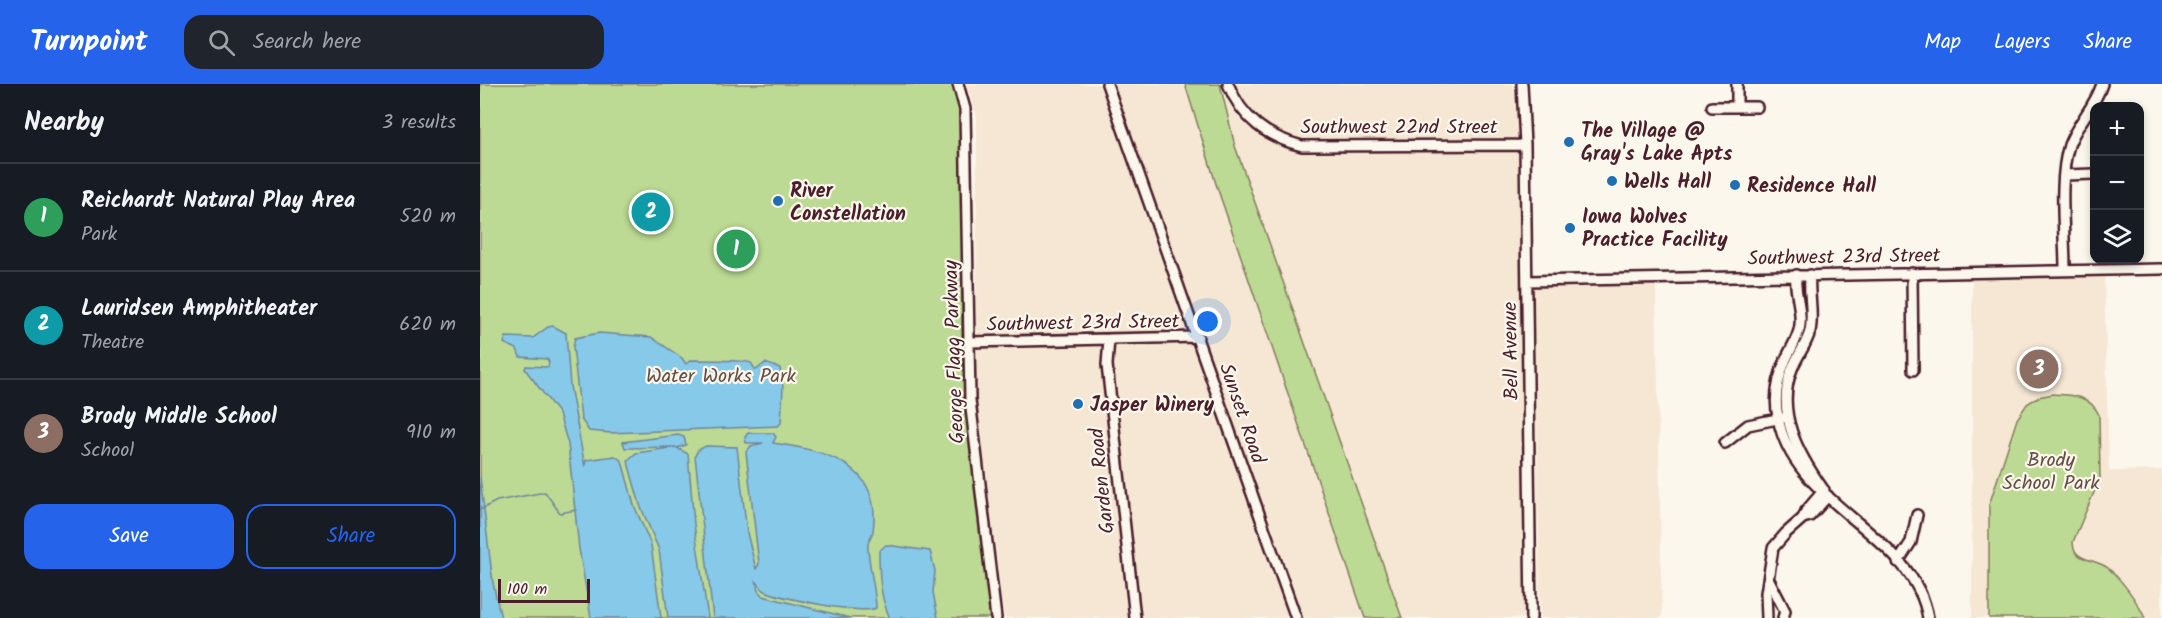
<!DOCTYPE html>
<meta charset="utf-8">
<style>
:root{--surface:#171b24;--page:#20242c;--text:#f1f3f6;--muted:#9ea1a6;--line:#363941;--accent:#2563eb}
body{margin:0;font-family:Kalam,sans-serif;background:var(--page);color:var(--text)}
.controls{position:absolute;right:18px;top:18px;display:grid;overflow:hidden;border-radius:12px;box-shadow:0 3px 9px #0003}
.controls button{width:54px;height:54px;display:grid;place-items:center;padding:0;border:0;border-bottom:2px solid var(--line);background:var(--surface);color:var(--text);font:30px sans-serif}
.scale{position:absolute;left:18px;bottom:15px;width:92px;box-sizing:border-box;padding-left:6px;border:3px solid #4a1f2b;border-top:0;font-size:16px;line-height:21px;white-space:nowrap;color:#4a1f2b;-webkit-text-stroke:4px #fbf7ec;paint-order:stroke}
.you{position:absolute;left:728px;top:238px;width:21px;height:21px;margin:-15px;border:4px solid #fff;border-radius:50%;background:#1a73e8;box-shadow:0 0 0 9px #1a73e833}
.badge{display:grid;place-items:center;width:39px;height:39px;border-radius:50%;background:var(--accent);color:#fff;font-size:20px;font-weight:700}
.pin{position:absolute;translate:-50% -50%;border:3px solid #fff;box-shadow:0 2px 6px #0006}
.list{margin:0;padding:0;list-style:none}
h2{display:flex;justify-content:space-between;align-items:center;height:78px;margin:0;padding:0 24px;font-size:26px}
h2 small{font-size:20px;font-weight:400;color:var(--muted)}
.list li{display:grid;grid-template-columns:39px 1fr auto;gap:18px;align-items:center;box-sizing:border-box;height:108px;padding:0 24px;border-top:2px solid var(--line)}
.list b{display:block;font-size:22px;white-space:nowrap}
.list p{margin:0;font-size:20px;white-space:nowrap;color:var(--muted)}
.list em{font-size:20px;font-style:normal;color:var(--muted)}
.actions{display:flex;gap:12px;padding:18px 24px}
.actions a{flex:1;padding:14px 0;border:2px solid var(--accent);border-radius:18px;text-align:center;font-size:21px;color:var(--accent)}
.actions .main{background:var(--accent);color:#fff}
.icon{flex:none;width:33px;height:33px;fill:none;stroke:currentColor;stroke-width:2;stroke-linecap:round;stroke-linejoin:round}
.map{position:relative;flex:none;width:1682px;height:534px;overflow:hidden}
header{display:flex;align-items:center;gap:36px;box-sizing:border-box;height:84px;padding:0 30px;background:var(--accent);color:#fff}
header strong{font-size:28px}
nav{display:flex;gap:33px;margin-inline-start:auto;font-size:21px}
.search{width:420px;height:54px;background:var(--page);display:flex;align-items:center;gap:15px;box-sizing:border-box;padding:0 21px;border-radius:18px;color:var(--muted);font-size:22px}
main{display:flex}
aside{flex:1;background:var(--surface)}
.map>svg:first-child{display:block}
</style>
<header>
<strong>Turnpoint</strong>
<div class="search"><svg class="icon" aria-label="search" viewBox="0 0 24 24"><circle cx="10" cy="10" r="6"/><path d="M15 15l6 6"/></svg>Search here</div>
<nav><a>Map</a><a>Layers</a><a>Share</a></nav>
</header>
<main>
<aside>
<h2>Nearby<small>3 results</small></h2>
<ul class="list">
<li><span class="badge" style="background:#2e9e5b">1</span><div><b>Reichardt Natural Play Area</b><p>Park</p></div><em>520 m</em></li>
<li><span class="badge" style="background:#0f9aa8">2</span><div><b>Lauridsen Amphitheater</b><p>Theatre</p></div><em>620 m</em></li>
<li><span class="badge" style="background:#8d6e63">3</span><div><b>Brody Middle School</b><p>School</p></div><em>910 m</em></li>
</ul>
<div class="actions"><a class="main">Save</a><a>Share</a></div>
</aside>
<div class="map">
<svg width="1682" height="534" viewBox="0 0 1682 534">
<rect width="100%" height="100%" fill="#fbf7ec"/>
<filter id="ink" filterUnits="userSpaceOnUse"><feTurbulence type="fractalNoise" baseFrequency=".0167" numOctaves="2"/><feDisplacementMap in="SourceGraphic" scale="12" xChannelSelector="R" yChannelSelector="G"/><feConvolveMatrix kernelMatrix="1 2 1 2 8 2 1 2 1" color-interpolation-filters="sRGB"/></filter>
<g filter="url(#ink)">
<!-- built -->
<path fill="#f6e7d4" d="M486,0H705L737,103L885,534H524L496,307L497,32Z
M750,0H1033L1037,26L1046,534H922L755,62L745,17Z
M1624,186L1629,387L1682,386V534H1492V188Z
M1176,201L1182,534H1060L1054,203Z"/>
<!-- green -->
<path fill="#bcda93" stroke="#837c5f" stroke-width="1.5" d="M0,0H476L482,19V262L486,329L513,534H0Z
M705,0H740L755,62L922,534H885L737,103Z
M1573,310C1592,311 1610,311 1619,331L1620,394L1593,458C1593,478 1615,474 1628,484C1642,496 1657,517 1665,534H1509V421L1537,335L1547,320L1558,313Z"/>
<!-- water -->
<path fill="#87c9e8" stroke="#6f859c" stroke-width="1.5" d="M73,242L86,249L90,302L105,383L106,376L135,372L142,377L154,421L171,461L181,534H111L99,465L88,360L79,330L45,285L46,282L68,283L69,278L67,275L40,273L37,265L24,259L26,253L53,254L68,243Z
M119,249L171,253L202,274L206,280L211,276C220,276 267,276 271,279C273,281 274,285 276,286L285,279L300,284L303,304L301,339L298,342L131,349L109,347L101,335L93,263L95,254Z
M293,349L296,353L293,359C342,366 403,379 393,447C392,451 389,455 388,460C387,475 396,506 396,524C383,531 301,514 285,507C281,505 279,500 276,497L278,507L283,512L370,534H233L215,372L218,366L226,362L257,363L267,449L276,485L279,480L266,368L271,362L283,359H266L265,353L268,349Z
M198,351L204,353L206,361L197,364L208,370L214,440L228,534H188L179,466L160,421L149,382L148,376L156,369L196,363L145,364L143,358Z
M0,393L13,499L21,534H0Z
M406,461L450,467L455,487L453,508L458,534H407L409,532C400,513 399,490 399,467Z"/>
<g fill="none" stroke-linecap="round" stroke-linejoin="round">
<!-- stream -->
<path stroke="#6f859c" stroke-width="1.5" d="M0,426L17,417L65,408L80,429L96,426"/>
<!-- minor casing -->
<g stroke="#4a1f2b" stroke-width="14">
<path id="minor" d="M478,0L485,25L490,316L516,534
M627,0L816,534
M748,0C762,35 787,53 822,62L1045,61
M1042,0L1045,61L1051,534
M1257,0V23
M1232,23H1277
M1585,91L1614,90
M1585,186C1585,149 1578,96 1589,61C1597,39 1615,23 1622,0
M1432,189L1433,286
M1316,191C1314,209 1322,224 1320,241C1319,253 1311,264 1306,275C1298,293 1294,314 1298,333C1312,421 1435,450 1448,534
M1330,191C1328,210 1334,228 1330,247C1327,260 1317,272 1312,285C1295,328 1318,370 1343,405
M1047,197L1682,185
M629,255L627,281L655,534
M489,258L718,253
M1245,359L1268,341L1302,334
M1323,434L1326,427L1344,406
M1418,478L1431,458L1437,431
M1289,496L1305,527L1303,534
M1287,534L1286,509L1293,464L1306,449L1323,434L1330,432L1348,412"/>
</g>
<!-- minor -->
<use href="#minor" stroke="#fbf7ec" stroke-width="9"/>
</g>
</g>
<!-- markers -->
<g fill="#1f6fb2" stroke="#fbf7ec" stroke-width="2">
<circle cx="1089" cy="58" r="6"/>
<circle cx="1132" cy="97" r="6"/>
<circle cx="1255" cy="101" r="6"/>
<circle cx="298" cy="117" r="6"/>
<circle cx="1090" cy="144" r="6"/>
<circle cx="598" cy="320" r="6"/>
</g>
<g text-anchor="middle" stroke-width="4.5" stroke-linejoin="round" paint-order="stroke">
<!-- street labels -->
<g font-size="20" fill="#4a1f2b" stroke="#fbf7ec">
<text x="919" y="49">Southwest 22nd Street</text>
<text transform="translate(1364 172) rotate(-1)" y="7">Southwest 23rd Street</text>
<text transform="translate(603 238) rotate(-1)" y="7">Southwest 23rd Street</text>
<text transform="translate(1030 267) rotate(-91)" y="7">Bell Avenue</text>
<text transform="translate(473 268) rotate(-92)" y="7">George Flagg Parkway</text>
<text transform="translate(763 329) rotate(71)" y="7">Sunset Road</text>
<text transform="translate(621 397) rotate(-96)" y="7">Garden Road</text>
</g>
<!-- poi labels -->
<g font-size="20" font-weight="bold" fill="#4a1f2b" stroke="#fbf7ec" text-anchor="start">
<text x="1101" y="53">The Village @<tspan x="1101" dy="23">Gray's Lake Apts</tspan></text>
<text x="1144" y="104">Wells Hall</text>
<text x="1267" y="108">Residence Hall</text>
<text x="310" y="113">River<tspan x="310" dy="23">Constellation</tspan></text>
<text x="1102" y="139">Iowa Wolves<tspan x="1102" dy="23">Practice Facility</tspan></text>
<text x="610" y="327">Jasper Winery</text>
</g>
<!-- park labels -->
<g font-size="20" fill="#664e45" stroke="#fbf7ec">
<text x="241" y="298">Water Works Park</text>
<text x="1571" y="382">Brody<tspan x="1571" dy="23">School Park</tspan></text>
</g>
</g>
</svg>
<div class="controls">
<button>+</button>
<button>−</button>
<button><svg class="icon" aria-label="layers" viewBox="0 0 24 24"><path d="M12 4l9 5-9 5-9-5zM3 14l9 5 9-5"/></svg></button>
</div>
<div class="scale">100 m</div>
<div class="you"></div>
<div class="pin badge" style="left:256px;top:165px;background:#2e9e5b">1</div>
<div class="pin badge" style="left:171px;top:128px;background:#0f9aa8">2</div>
<div class="pin badge" style="left:1559px;top:285px;background:#8d6e63">3</div>
</div>
</main>
